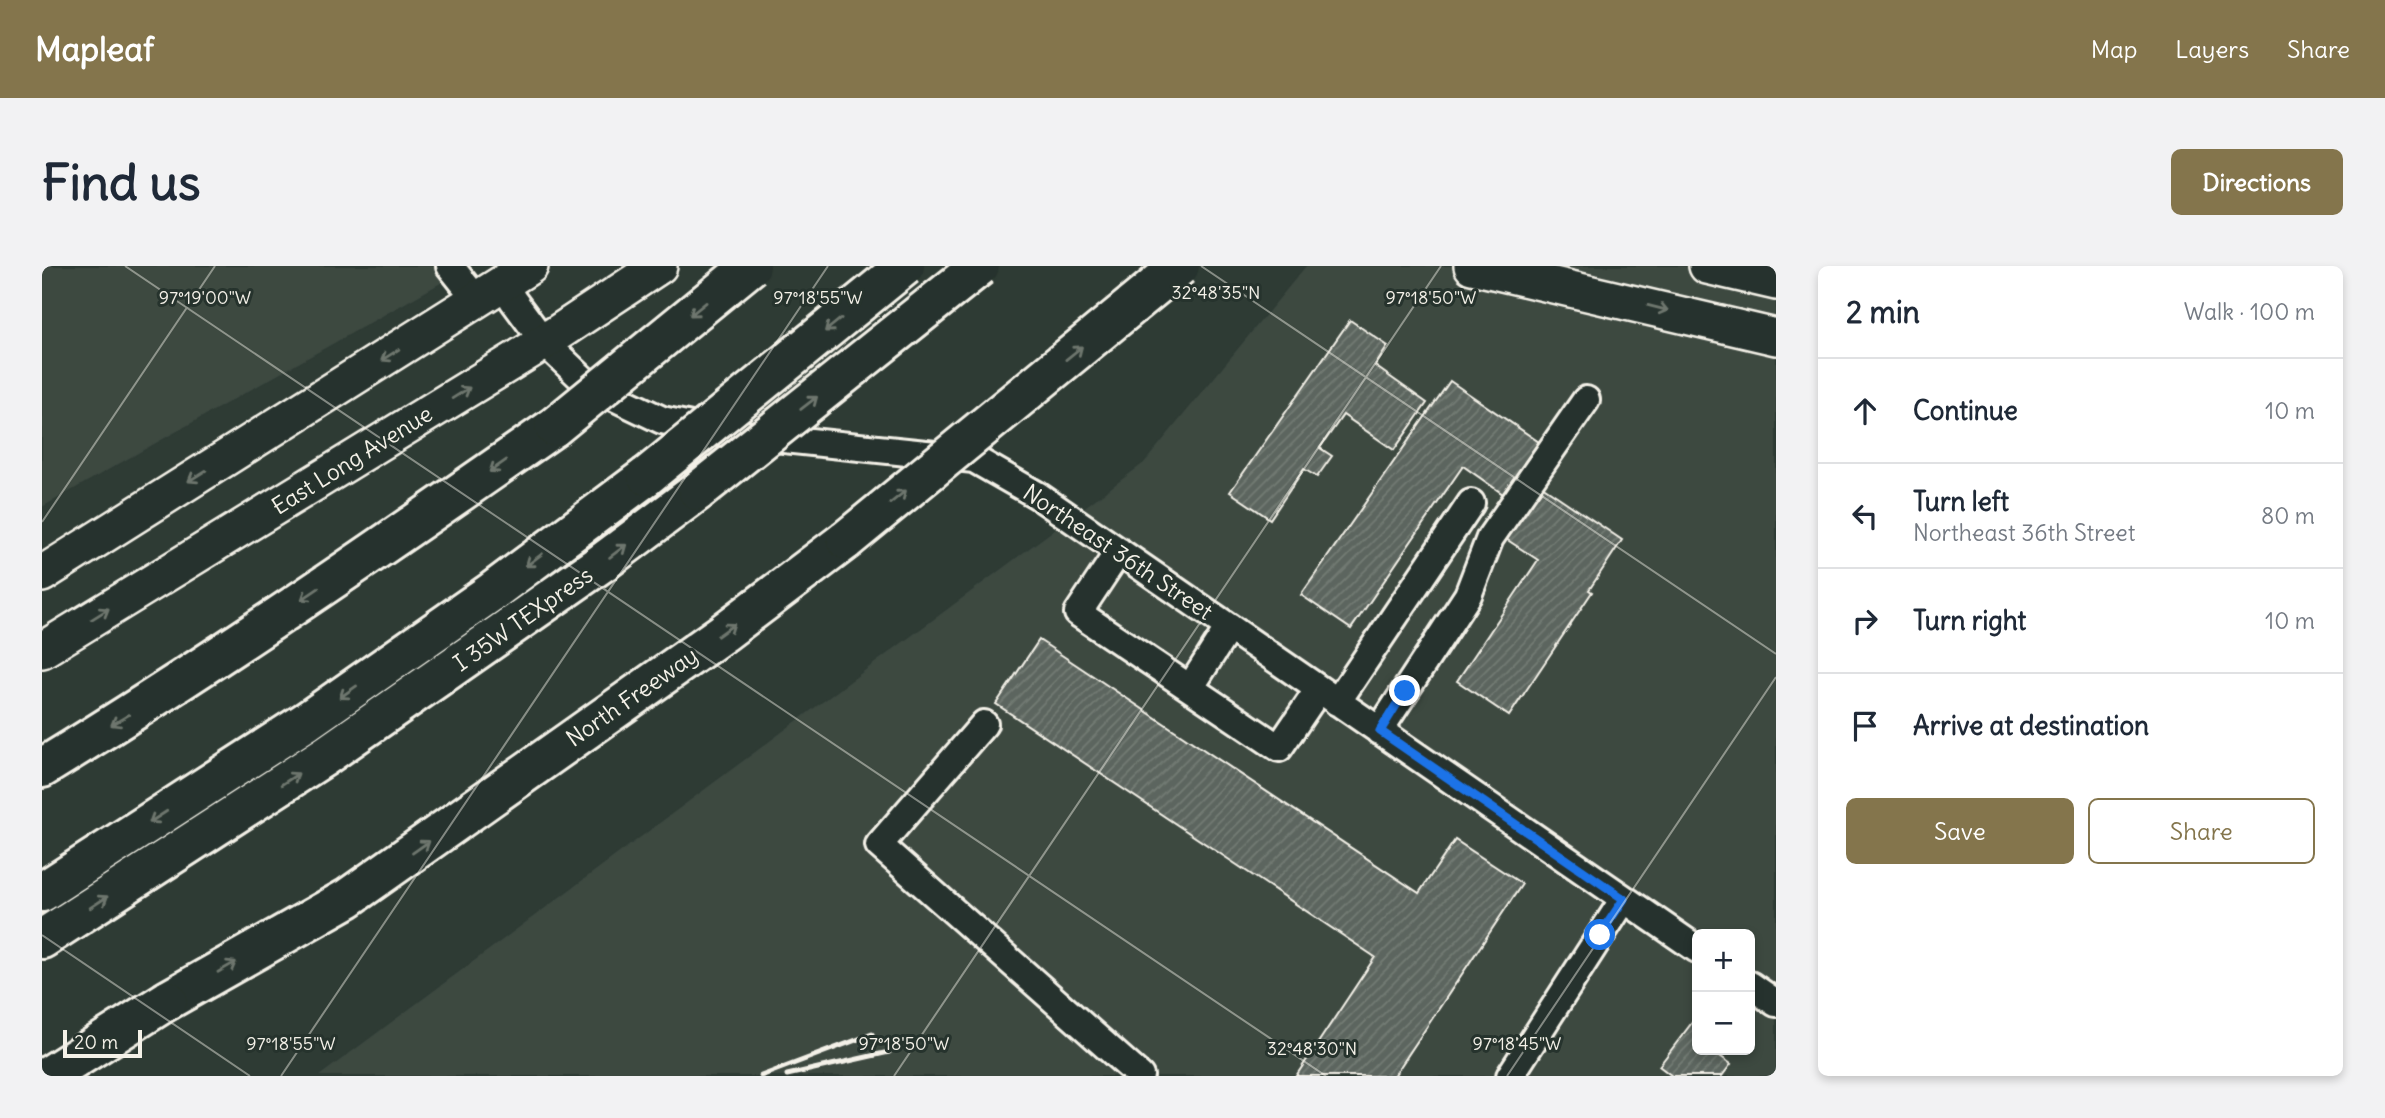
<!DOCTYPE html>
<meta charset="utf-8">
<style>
:root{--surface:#fff;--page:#f2f2f3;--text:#1f2937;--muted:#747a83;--line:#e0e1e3;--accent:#84754c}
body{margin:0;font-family:Delius,sans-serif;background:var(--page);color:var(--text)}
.controls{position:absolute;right:21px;bottom:21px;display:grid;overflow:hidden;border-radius:10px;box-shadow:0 4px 10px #0003}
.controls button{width:63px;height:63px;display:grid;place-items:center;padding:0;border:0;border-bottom:2px solid var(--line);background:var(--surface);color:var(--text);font:35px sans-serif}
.scale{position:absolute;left:21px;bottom:18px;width:79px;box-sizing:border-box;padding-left:7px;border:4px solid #f4f1e8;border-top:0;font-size:19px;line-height:24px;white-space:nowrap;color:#f4f1e8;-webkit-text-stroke:5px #26332d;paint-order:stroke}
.stop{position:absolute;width:21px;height:21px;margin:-16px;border:5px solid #1a73e8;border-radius:50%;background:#fff}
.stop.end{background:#1a73e8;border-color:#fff;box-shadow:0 2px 7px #0008}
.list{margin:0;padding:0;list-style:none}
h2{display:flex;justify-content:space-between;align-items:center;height:91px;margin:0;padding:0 28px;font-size:30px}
h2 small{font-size:23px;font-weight:400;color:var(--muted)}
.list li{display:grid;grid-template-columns:46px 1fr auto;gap:21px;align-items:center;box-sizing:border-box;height:105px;padding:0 28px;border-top:2px solid var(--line)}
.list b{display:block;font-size:26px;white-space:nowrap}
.list p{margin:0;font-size:23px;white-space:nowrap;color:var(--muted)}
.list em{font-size:23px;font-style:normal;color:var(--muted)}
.actions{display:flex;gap:14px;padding:21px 28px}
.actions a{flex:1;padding:16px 0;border:2px solid var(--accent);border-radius:10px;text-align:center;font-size:24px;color:var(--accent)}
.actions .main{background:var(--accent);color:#fff}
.icon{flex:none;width:38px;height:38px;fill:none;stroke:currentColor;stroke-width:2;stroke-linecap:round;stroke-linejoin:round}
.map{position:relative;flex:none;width:1734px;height:810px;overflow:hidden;border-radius:10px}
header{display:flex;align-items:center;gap:42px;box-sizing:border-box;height:98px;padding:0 35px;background:var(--accent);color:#fff}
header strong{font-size:33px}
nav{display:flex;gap:38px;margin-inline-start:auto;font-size:24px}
.intro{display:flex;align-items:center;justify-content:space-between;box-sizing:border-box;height:168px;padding:0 42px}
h1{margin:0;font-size:49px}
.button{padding:18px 32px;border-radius:10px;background:var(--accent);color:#fff;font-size:24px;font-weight:700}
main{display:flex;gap:42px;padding:0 42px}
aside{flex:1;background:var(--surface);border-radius:10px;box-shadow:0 4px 10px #0003}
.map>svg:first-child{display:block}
</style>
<header>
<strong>Mapleaf</strong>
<nav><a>Map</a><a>Layers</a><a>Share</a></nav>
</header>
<div class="intro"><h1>Find us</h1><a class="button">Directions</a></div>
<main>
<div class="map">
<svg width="1734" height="810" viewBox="0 0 1734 810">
<defs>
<pattern id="building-hatch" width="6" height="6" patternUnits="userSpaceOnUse" patternTransform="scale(1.75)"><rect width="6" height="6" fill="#5c655e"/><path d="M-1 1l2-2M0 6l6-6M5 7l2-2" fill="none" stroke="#747c75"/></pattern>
</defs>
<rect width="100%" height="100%" fill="#2e3b34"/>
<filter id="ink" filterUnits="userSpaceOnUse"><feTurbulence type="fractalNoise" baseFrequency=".0143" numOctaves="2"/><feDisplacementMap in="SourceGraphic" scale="14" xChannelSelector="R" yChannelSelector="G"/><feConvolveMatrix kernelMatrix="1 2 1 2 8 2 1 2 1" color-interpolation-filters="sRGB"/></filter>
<g filter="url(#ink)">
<!-- built -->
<path fill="#3c4841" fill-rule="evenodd" d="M0,0H429L0,241Z
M1264,0H1734V810H277L1102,197ZM1655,668H1708V784H1655Z"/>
<!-- building -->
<path fill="url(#building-hatch)" stroke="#f4f1e8" stroke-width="2" d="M1308,54L1346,80L1333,100L1385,137L1352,184L1301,149L1278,182L1290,190L1275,211L1262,203L1228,253L1188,226Z
M1408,115L1497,176L1461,228L1421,200L1309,363L1259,329Z
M1500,220L1580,274L1547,324L1550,326L1467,450L1415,415L1496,294L1464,273Z
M997,374L1377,627L1413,574L1480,618L1352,810H1254L1333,691L954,438Z
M1655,750V784H1683L1678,790L1689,798L1680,810H1630L1617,800Z"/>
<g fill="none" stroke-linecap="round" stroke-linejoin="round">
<!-- minor casing -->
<g stroke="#f4f1e8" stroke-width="32">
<path id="minor" d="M408,0L435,34
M462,16L471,34L502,76L547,119L620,154L683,167L932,193L995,229L1655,683
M1077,285L1036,347L1237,482L1277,423
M1148,422L1187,361
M1295,436L1429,237
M942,458L837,579L1098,810
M1337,465L1426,329L1448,272L1544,134
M1708,719L1734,737
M1468,810L1582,633"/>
</g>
<!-- major casing -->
<g stroke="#f4f1e8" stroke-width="40">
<path id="major" d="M1430,0L1734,71
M1665,0L1734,16
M0,308L488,0
M0,384L502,76L617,0"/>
</g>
<!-- highway casing -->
<g stroke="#f4f1e8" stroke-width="44">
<path id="highway" d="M0,502C175,395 344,278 512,161
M0,626L265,455L451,325L605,210
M0,673L283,490L561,296L656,225
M126,734L306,632L681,367L804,274"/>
</g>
<!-- minor -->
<use href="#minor" stroke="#26332d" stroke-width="26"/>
<!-- major -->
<use href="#major" stroke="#26332d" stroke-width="35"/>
<!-- highway -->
<use href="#highway" stroke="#26332d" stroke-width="38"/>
<!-- rail -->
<path stroke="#f4f1e8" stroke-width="5" d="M0,806L7,810
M745,809L847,786
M719,810L830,768"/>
<!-- highway-bridge casing -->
<g stroke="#f4f1e8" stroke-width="44" stroke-linecap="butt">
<path id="highway-bridge" d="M512,161L709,0
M605,210L863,0
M656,225L938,0
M804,274L1138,0
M6,810L126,734"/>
</g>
<!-- highway-bridge -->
<use href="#highway-bridge" stroke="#26332d" stroke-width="38"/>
</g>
<!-- one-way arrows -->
<defs><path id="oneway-shaft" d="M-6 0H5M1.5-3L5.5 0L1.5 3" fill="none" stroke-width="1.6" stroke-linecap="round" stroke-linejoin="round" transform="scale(1.75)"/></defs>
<g stroke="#6e766e">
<use href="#oneway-shaft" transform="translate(1616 42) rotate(14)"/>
<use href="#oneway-shaft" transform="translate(656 43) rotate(141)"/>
<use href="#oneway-shaft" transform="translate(791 59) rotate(141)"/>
<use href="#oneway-shaft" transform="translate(1032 87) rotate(-39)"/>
<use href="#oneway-shaft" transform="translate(348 89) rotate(148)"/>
<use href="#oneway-shaft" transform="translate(419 127) rotate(-32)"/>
<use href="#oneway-shaft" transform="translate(767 137) rotate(-38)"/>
<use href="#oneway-shaft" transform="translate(456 200) rotate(145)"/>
<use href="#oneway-shaft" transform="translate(155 210) rotate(148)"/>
<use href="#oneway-shaft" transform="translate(856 231) rotate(-39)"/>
<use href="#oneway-shaft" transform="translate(576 285) rotate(-37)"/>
<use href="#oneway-shaft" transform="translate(492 294) rotate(143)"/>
<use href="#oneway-shaft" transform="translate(268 328) rotate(146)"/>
<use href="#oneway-shaft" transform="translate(58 348) rotate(-32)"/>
<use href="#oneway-shaft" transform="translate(684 364) rotate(-36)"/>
<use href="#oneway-shaft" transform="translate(306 426) rotate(145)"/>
<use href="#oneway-shaft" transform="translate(78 454) rotate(149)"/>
<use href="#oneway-shaft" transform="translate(248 513) rotate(-33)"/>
<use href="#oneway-shaft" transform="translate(116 551) rotate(147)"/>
<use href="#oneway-shaft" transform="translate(379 581) rotate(-35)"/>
<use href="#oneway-shaft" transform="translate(57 636) rotate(-33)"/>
<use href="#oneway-shaft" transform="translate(185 701) rotate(-30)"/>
</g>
</g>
<g fill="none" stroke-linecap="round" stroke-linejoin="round" filter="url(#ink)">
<!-- route -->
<path stroke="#1a73e8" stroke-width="9" d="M1363,425L1338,465L1582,633L1558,669"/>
</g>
<!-- ticks -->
<path fill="none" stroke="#f4f1e8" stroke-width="2" stroke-opacity="0.45" d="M83,0L1284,810M1159,0L1734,388M0,256L173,0M0,669L208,810M239,810L786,0M852,810L1399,0M1465,810L1734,411"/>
<g text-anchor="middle" stroke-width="6" stroke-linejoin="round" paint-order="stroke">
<!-- street labels -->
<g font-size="23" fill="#f4f1e8" stroke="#26332d">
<text transform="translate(310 194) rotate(-32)" y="8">East Long Avenue</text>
<text transform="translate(1076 286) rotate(34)" y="8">Northeast 36th Street</text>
<text transform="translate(481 353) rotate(-35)" y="8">I 35W TEXpress</text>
<text transform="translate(590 431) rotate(-35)" y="8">North Freeway</text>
</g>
</g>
<g font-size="18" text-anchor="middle" fill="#f4f1e8" stroke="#26332d" stroke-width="6" stroke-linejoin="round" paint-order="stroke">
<text x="1174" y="33">32°48'35"N</text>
<text x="163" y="38">97°19'00"W</text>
<text x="776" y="38">97°18'55"W</text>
<text x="1389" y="38">97°18'50"W</text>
<text x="249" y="784">97°18'55"W</text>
<text x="862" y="784">97°18'50"W</text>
<text x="1475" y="784">97°18'45"W</text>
<text x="1270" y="789">32°48'30"N</text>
</g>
</svg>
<div class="controls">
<button>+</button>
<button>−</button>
</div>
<div class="scale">20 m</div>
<div class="stop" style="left:1558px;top:669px"></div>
<div class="stop end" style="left:1363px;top:425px"></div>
</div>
<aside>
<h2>2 min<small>Walk · 100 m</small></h2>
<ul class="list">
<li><svg class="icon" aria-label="ahead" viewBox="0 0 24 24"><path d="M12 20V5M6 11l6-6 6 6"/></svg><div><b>Continue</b></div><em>10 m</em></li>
<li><svg class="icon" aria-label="left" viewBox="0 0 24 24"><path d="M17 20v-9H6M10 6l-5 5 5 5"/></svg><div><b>Turn left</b><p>Northeast 36th Street</p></div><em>80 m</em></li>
<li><svg class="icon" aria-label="right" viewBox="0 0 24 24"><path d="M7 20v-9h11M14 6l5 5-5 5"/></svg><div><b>Turn right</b></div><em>10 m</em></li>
<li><svg class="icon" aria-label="arrive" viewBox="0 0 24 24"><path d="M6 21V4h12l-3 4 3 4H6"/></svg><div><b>Arrive at destination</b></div></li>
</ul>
<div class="actions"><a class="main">Save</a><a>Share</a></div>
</aside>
</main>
